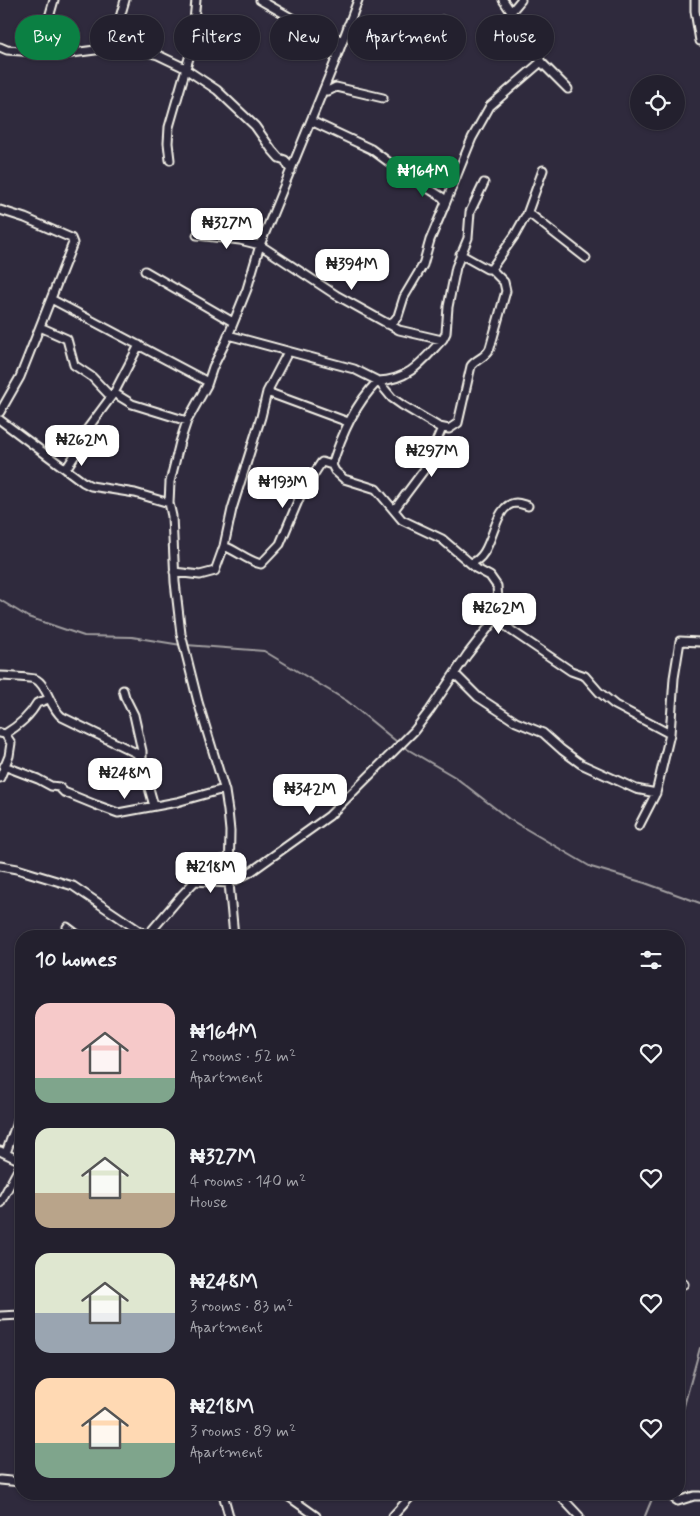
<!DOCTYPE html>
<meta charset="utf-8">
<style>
body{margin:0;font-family:Mynerve,sans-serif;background:#2f2d3a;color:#f1f3f6;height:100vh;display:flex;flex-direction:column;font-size:19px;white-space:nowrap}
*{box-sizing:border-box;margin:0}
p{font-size:16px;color:#a3a3aa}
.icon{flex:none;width:28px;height:28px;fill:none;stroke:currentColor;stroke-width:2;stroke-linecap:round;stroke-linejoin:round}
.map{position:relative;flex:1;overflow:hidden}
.drawer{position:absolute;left:15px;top:930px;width:670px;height:570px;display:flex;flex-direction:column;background:#23202e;border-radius:20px;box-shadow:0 1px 4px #0004,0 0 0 1px #403e4a}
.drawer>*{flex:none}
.guide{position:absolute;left:15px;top:15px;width:670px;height:45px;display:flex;gap:10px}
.tools{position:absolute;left:630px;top:75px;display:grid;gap:10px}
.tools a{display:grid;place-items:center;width:55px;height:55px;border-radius:50%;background:#23202e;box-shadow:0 1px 4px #0004,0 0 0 1px #403e4a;font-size:25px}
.price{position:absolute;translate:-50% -42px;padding:0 11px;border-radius:10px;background:#fff;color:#222;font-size:16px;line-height:32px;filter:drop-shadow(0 1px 2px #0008)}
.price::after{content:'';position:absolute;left:50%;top:30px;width:15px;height:11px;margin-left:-8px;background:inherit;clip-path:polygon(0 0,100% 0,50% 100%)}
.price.selected{background:#0b8043;color:#fff}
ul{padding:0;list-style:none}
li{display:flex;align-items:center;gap:15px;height:125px;padding:0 20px}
li span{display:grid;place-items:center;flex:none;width:140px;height:100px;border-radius:15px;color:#555}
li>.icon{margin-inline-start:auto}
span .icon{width:60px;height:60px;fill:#fffc;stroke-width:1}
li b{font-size:21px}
h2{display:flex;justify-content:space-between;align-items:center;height:60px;padding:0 20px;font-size:21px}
.tag{padding:0 18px;border-radius:22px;background:#23202e;box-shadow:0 1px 4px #0004,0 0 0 1px #403e4a;font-size:18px;line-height:45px}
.tag.selected{background:#0b8043;color:#fff}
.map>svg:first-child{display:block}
</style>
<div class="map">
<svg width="700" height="1516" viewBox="0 0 700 1516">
<rect width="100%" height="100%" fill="#2f2a3d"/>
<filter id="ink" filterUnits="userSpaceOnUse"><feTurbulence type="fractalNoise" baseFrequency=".02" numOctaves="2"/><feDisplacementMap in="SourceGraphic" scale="10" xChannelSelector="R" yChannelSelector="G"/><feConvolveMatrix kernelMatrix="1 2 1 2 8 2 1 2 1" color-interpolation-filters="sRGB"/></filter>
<g filter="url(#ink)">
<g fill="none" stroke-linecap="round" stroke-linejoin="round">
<!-- stream -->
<path stroke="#a19ea0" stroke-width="2" d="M0,600L28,617L84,636L132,637L181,645
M186,645L264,651L347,701L402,746L455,777L509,819L591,867L645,883L700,903
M679,1424L700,1348
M645,1516L654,1494"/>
<!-- street casing -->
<g stroke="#f4f1e8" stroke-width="11">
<path id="street" d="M260,0L295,20L343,41
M503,0L530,40L541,62
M695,0V11L700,41
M511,12L521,0
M348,25C372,23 374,35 393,43C403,39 409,24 421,23C426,23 430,27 434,28L442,20
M0,47L7,50L64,54L119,47L130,48L158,55L181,66L217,90L255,126L272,150L279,158L285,160L291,171
M111,48L125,0
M39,52L54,0
M323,91H328L336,87L383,98
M311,121L371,149L405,174L442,197L446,202L430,240L423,265L404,297L398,316L394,321L387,324
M170,160L168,143L169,127L191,51L196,0
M484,183L470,212L468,238L456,267L448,307L446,333L443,339C423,360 410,380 378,381C355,404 342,434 332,465L335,471L344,479L376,489L402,520L442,539L477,569L490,576L497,586L499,614L505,625L512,631L571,671L585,676L599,692L615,705L670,734L656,793L639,826
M446,202L472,138L490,106L541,62L568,89
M0,210L25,218L71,238L73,243L20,377L0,412
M527,214L543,170
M197,235L240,240L260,245L336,295L399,330L442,340
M460,254L487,269H491L515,235L525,217L530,214L586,258
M145,271L233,322
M51,299L208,382
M40,327L67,339L74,365L92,377L111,397
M228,335L354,369L378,381L392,398L402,405L439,427L449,429L458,423L471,366C477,358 486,358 490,348L506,291L504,282L491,269
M267,392L348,422
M114,393L132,404L187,421
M0,420L83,482L91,486L135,493L169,503
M66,469L77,452L85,432L114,393L139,345
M394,510L424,470L442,428
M224,546C237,551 248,561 261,564L280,544L301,494L321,463L322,462L332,465
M470,563C495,559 491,504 516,503C520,503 524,505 528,506
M174,572L200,575L215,571L224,546L232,509L261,417L267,392L288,352
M455,674L478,697L516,722L543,733L562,750L581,764L636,789L656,793
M0,676C5,676 32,678 35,679C47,684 50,708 62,717L136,753L142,761
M123,690L125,697L134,715L142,751V763L154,806
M0,733L5,734L11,743L9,756L0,778
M5,734C18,726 30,716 37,703L49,699
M670,734L674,678L680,641L700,642
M4,766L38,779L51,786L59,787L64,792L96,805L118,813L177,802L224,789
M0,866L17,869L73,886L147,936
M194,881L229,883L252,871L329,816L414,731L430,710L467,655L499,614
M67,927L79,936
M147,936L181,896L213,862L230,858
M234,936L229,883L230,831L228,811L225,791L198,702L181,634L175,582L172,516L169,503L170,482L180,442L187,421L207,385L213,367L226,341L247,289L260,245L334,64L358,0
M0,1151L21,1161
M6,1153L21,1111
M0,1203L21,1164
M679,1281L684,1284
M0,1316L21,1315
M0,1480L21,1482
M223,1494L229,1516
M285,1494L316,1516
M560,1494L564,1500L579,1516
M667,1494L678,1501L694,1496H700
M393,1516L413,1494"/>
</g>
<!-- street -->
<use href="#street" stroke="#2f2a3d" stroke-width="7"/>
</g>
</g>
</svg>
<div class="tools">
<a><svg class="icon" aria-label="locate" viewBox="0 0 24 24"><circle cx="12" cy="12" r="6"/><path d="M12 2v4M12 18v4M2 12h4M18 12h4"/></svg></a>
</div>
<b class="price selected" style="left:423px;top:198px">₦164M</b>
<b class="price" style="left:227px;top:250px">₦327M</b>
<b class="price" style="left:352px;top:291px">₦394M</b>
<b class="price" style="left:82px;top:467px">₦262M</b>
<b class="price" style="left:432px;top:478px">₦297M</b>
<b class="price" style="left:283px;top:509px">₦193M</b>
<b class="price" style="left:499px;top:635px">₦262M</b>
<b class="price" style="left:125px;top:800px">₦248M</b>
<b class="price" style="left:310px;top:816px">₦342M</b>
<b class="price" style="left:211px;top:894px">₦218M</b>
<div class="guide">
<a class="tag selected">Buy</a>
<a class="tag">Rent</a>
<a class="tag">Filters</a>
<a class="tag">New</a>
<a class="tag">Apartment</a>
<a class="tag">House</a>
</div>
<section class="drawer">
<h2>10 homes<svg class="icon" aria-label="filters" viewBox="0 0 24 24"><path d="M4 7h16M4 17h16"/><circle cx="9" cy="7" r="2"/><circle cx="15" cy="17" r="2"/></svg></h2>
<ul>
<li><span style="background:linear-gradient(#f6c9c9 75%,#7fa58c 0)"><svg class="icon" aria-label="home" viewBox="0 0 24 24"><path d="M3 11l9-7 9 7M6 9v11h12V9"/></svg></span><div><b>₦164M</b><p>2 rooms · 52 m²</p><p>Apartment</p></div><svg class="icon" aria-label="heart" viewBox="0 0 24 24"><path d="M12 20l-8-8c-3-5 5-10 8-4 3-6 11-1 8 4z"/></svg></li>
<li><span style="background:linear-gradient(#dfe7d0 65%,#b9a48a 0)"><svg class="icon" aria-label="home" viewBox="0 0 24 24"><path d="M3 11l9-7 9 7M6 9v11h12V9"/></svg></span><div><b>₦327M</b><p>4 rooms · 140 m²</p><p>House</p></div><svg class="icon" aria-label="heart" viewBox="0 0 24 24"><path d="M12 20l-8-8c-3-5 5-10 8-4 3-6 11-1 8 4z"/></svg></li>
<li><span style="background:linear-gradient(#dfe7d0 60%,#9aa5b1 0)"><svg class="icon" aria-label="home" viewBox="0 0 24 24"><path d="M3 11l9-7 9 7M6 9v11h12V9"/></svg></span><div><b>₦248M</b><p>3 rooms · 83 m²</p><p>Apartment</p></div><svg class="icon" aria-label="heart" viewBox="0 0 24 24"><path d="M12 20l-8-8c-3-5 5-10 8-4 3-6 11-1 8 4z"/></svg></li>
<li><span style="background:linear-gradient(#ffd9b3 65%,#7fa58c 0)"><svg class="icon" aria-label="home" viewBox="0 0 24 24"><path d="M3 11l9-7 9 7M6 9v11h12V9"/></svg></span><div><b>₦218M</b><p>3 rooms · 89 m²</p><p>Apartment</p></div><svg class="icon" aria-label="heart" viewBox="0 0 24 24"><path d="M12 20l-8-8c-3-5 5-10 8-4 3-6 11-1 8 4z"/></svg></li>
</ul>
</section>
</div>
